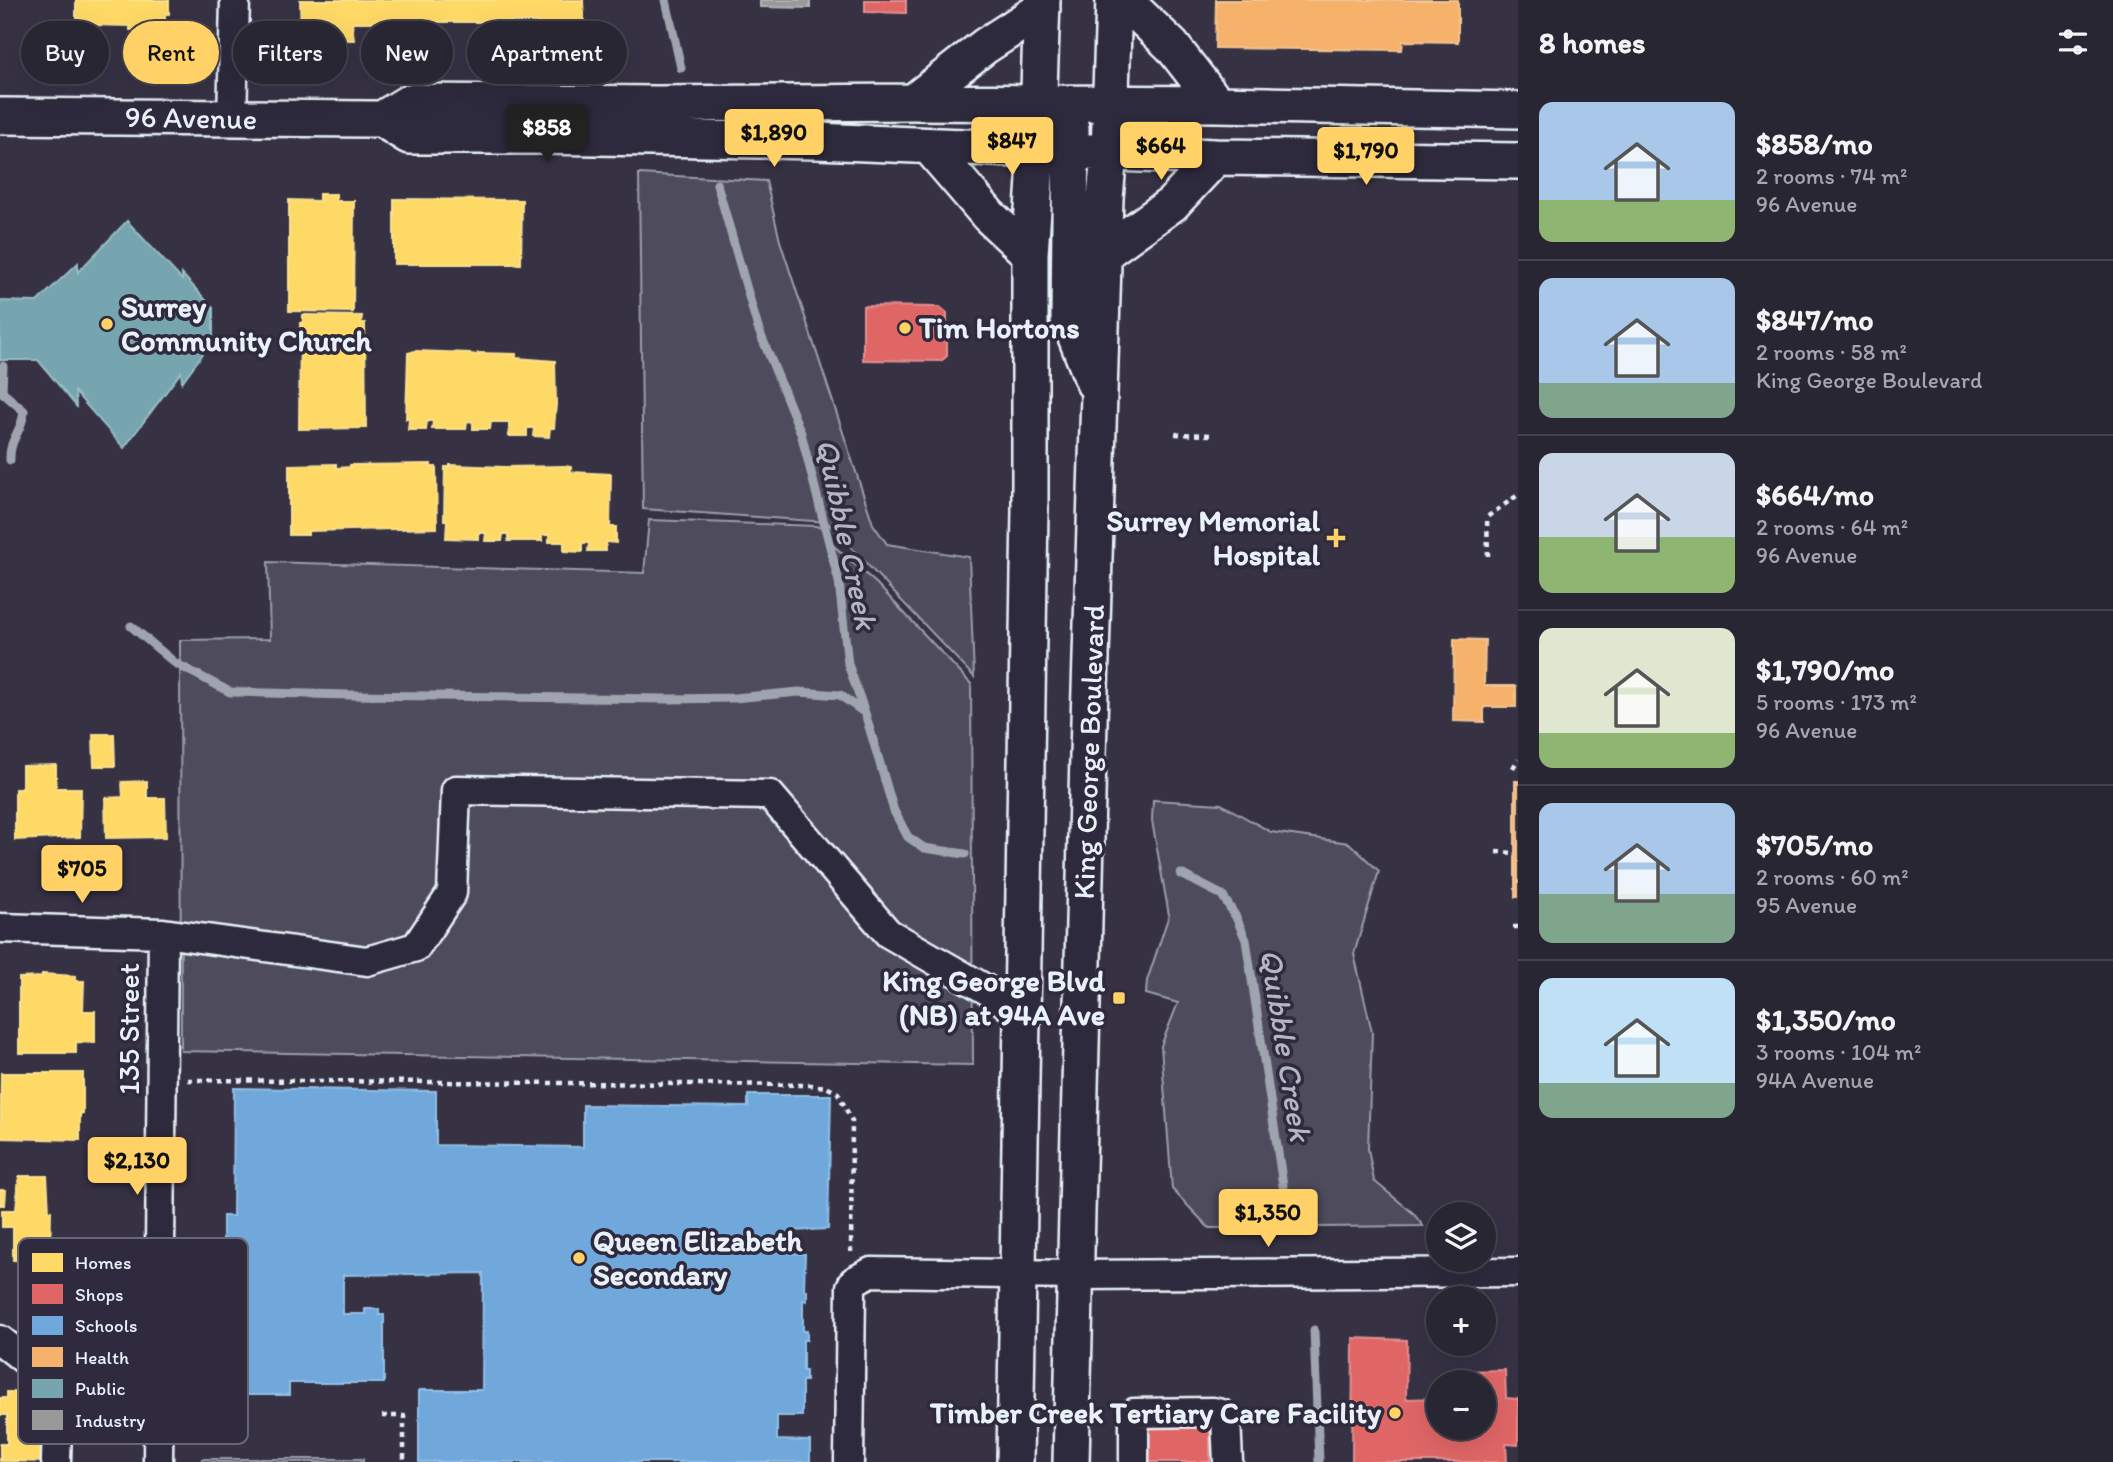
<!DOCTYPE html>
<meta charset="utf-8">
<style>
body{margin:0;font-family:Itim,sans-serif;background:#34323f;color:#f1f3f6;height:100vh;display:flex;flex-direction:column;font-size:26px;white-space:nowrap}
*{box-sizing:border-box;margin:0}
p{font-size:23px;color:#a5a5ac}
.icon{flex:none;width:38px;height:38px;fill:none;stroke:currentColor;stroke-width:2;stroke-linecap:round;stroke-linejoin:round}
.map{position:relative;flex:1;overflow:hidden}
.sheet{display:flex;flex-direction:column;background:#282633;width:595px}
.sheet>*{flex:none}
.hud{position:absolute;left:21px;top:21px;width:665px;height:63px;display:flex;gap:14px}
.buttons{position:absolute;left:1426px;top:1202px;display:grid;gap:14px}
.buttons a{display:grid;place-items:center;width:70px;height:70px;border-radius:50%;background:#282633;box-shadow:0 7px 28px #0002,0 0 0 2px #44434e;font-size:35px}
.price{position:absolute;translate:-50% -60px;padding:0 16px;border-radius:7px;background:#ffd166;color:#111;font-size:23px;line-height:46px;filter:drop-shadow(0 2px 4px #0008)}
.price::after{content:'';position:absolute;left:50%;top:42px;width:21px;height:16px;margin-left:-10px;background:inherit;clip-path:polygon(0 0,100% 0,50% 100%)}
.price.active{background:#222;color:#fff}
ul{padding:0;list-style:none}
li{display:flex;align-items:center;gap:21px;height:175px;padding:0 21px}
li+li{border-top:2px solid #44434e}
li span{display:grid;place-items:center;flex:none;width:196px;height:140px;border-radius:14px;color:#555}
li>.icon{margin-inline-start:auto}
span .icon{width:84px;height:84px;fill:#fffc;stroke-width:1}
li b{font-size:30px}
h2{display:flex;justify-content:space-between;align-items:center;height:84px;padding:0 21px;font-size:30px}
.tag{padding:0 24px;border-radius:32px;background:#282633;box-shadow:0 7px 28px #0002,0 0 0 2px #44434e;font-size:24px;line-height:63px}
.tag.active{background:#ffd166;color:#111}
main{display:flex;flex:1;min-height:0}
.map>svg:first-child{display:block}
</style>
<main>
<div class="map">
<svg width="1518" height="1462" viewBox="0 0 1518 1462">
<rect width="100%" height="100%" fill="#363244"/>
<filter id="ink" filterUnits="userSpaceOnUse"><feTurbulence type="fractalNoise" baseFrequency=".0143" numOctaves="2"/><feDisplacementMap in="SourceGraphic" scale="14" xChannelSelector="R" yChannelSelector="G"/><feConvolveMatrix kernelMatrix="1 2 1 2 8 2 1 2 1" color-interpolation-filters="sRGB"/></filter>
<g filter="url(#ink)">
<!-- green -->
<path fill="#4d4b5c" stroke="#9a9eaa" stroke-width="2" d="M639,174L766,181L780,241L873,524L887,544L969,557L974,677L827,522L643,509Z
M649,520L816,526L824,529L834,546L876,583L971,684L973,1065L181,1051L180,640L270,639L268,562L644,573Z
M1153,800L1221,804L1271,832L1349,843L1379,871L1354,954L1372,1032L1368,1149L1374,1181L1413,1213L1423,1226L1209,1228L1172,1189L1161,1046L1178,1003L1146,994L1147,981L1169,915L1152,821Z
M202,1459H363V1462H202Z"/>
<!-- homes -->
<path fill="#ffd966" stroke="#f8e092" stroke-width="2" d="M76,0H169V14H165V27H137V30H130V26L92,25V22H76Z
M300,0H583L585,42L536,43L537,22H352L354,40H301Z
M319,194H336V201H354L353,312L289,311V200L319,201Z
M394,199L522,200L521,264H394Z
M303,315L362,316L361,323H365L366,428L299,429L300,323H303Z
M415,351L470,353V354L478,355V353L516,354V358L555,361L556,404L554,428H550L549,437L533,436L534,428H527V436H509V422H491L490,429H473V422L467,421L466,429H432L433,421H427L426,430H408L409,419H406L408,353Z
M336,464V468L350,467V465L431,464V467H436L437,528L308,531V535H289V465Z
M450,465L505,467L565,466L571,467V472L611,474L610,527H616V543L606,542V551H588L589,543H582V552L564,551V542H549V535H542V541H508V534H503L502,541H485L486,533H478V539L446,538L447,520H444L445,467H450Z
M93,734H114L115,766H94Z
M56,765V788H81L80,837L15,840V789H22V766Z
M147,781V798H165L166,837L106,838L105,798L123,797L122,782Z
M42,974L76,976V981H84L83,1011H95V1043L76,1042V1053H19V978L42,977Z
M1,1073H83V1114H80V1140L0,1138Z
M19,1176H47L49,1211H51L50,1261L13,1260V1227H2V1210H16Z
M0,1190H6L5,1205H0Z
M7,1392H51V1462L0,1461V1444H7V1415H0V1398H7Z"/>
<!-- shops -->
<path fill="#e06666" stroke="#e29092" stroke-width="2" d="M865,0H906V13L865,12Z
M863,306L940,307L947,313V356L941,361L863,360Z
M1353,1338L1407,1340L1406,1399L1438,1398V1428H1484V1382H1462L1463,1371L1505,1370L1506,1398L1518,1399V1445L1506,1444L1507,1462H1352Z
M1143,1421H1210V1462H1143Z"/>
<!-- schools -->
<path fill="#6fa8dc" stroke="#93bee4" stroke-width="2" d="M234,1088L436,1091V1145L583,1147V1105L748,1107V1095H831L828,1229L791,1231V1253L805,1254L804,1290H807V1301L803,1300V1331H807V1340H803V1371H806V1381H802V1416H777V1440L810,1441V1462H419V1390H482L483,1273L343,1275V1314H365V1309H379V1315H384V1383H289V1395H230L231,1303H223V1283H236V1273H232V1243H223V1216H233Z"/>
<!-- health -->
<path fill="#f6b26b" stroke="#f2c595" stroke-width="2" d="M1216,0H1458V42L1403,41L1402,50L1215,48Z
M1454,639L1485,640L1484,686H1516V707H1484V722L1453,721Z
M1515,781H1518V897H1515Z"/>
<!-- public -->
<path fill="#76a5af" stroke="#98bcc5" stroke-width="2" d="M127,221L182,280V274L213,308V340L182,382L181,372L124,448L75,392L76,406L38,360H0V301L37,302L78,263V272Z"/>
<!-- industry -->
<path fill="#999" stroke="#b1b3b6" stroke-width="2" d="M760,0H810V8L760,7Z"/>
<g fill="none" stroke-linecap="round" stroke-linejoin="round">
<!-- stream -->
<path stroke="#a0a4af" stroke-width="9" d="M666,0L681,68
M717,184L758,328L801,433L839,582L848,664L865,713L894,811L908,837L924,848L965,854
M3,366L2,392L24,411C22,433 9,438 10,460
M131,626L175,663L230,692L350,695L669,699L734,698L799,692L840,695L865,713
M1181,874L1222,895L1236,917L1246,940L1287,1212
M1314,1330L1319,1462"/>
<!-- minor casing -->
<g stroke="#e8f1f8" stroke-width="33">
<path id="minor" d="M232,120L235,0
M0,928L163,933L367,961L416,947L452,893L456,790L770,795L888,933L994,994L1020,1015
M0,1340L58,1386L56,1462
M58,1386L159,1388
M158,1462L163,933
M849,1462L851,1287L854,1281L871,1272L1076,1275L1518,1272
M1134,1462V1413L1213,1412L1222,1414L1226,1418L1228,1462"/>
</g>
<!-- major casing -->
<g stroke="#e8f1f8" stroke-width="40">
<path id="major" d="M1124,0L1172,46L1217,104
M913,102L985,46L1042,9
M0,116L370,119H382L410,102L658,104L913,102L1217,104L1518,110
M382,119L409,136H542L816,141L1216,157L1518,161
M1071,128L1069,319L1094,383
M929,146L989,216L1030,254
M1104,253L1172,204L1216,157
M1015,1462L1030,508V254L1037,150L1042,0
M1071,1462L1088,755L1105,198L1109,153L1114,0"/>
</g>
<!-- path -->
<path stroke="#e8f1f8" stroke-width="4.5" stroke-dasharray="5 5" stroke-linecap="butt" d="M1175,434L1213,435
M1488,556L1487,517L1518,495
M1513,768L1518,759
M1496,852L1515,853
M1513,927H1518
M188,1080L811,1085L826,1087L838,1093L852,1121L851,1252
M382,1416H404V1462"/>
<!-- minor -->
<use href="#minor" stroke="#2f2a3d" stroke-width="28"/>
<!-- major -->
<use href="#major" stroke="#2f2a3d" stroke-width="35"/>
</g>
</g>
<!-- markers -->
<g fill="#ffd166" stroke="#2f2a3d" stroke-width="2.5">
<circle cx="107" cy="324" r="7"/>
<circle cx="905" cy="328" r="7"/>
<path d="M1332.5 527.5h7v7h7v7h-7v7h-7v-7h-7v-7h7z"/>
<rect x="1112" y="991" width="14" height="14" rx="3.5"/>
<circle cx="579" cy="1258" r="7"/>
<circle cx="1395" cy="1413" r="7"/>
</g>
<g text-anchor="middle" stroke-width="7" stroke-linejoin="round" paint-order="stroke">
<!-- street labels -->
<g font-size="30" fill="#e8f1f8" stroke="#2f2a3d">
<text transform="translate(191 118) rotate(1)" y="10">96 Avenue</text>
<text transform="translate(1089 752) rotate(-88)" y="10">King George Boulevard</text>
<text transform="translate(129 1029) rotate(-90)" y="10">135 Street</text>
</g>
<!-- poi labels -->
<g font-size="30" font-weight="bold" fill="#e8f1f8" stroke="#2f2a3d" text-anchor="start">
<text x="121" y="317">Surrey<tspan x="121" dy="34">Community Church</tspan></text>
<text x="919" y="338">Tim Hortons</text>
<text x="1320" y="531" text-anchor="end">Surrey Memorial<tspan x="1320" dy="34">Hospital</tspan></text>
<text x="1105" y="991" text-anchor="end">King George Blvd<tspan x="1105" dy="34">(NB) at 94A Ave</tspan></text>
<text x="593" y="1251">Queen Elizabeth<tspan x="593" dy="34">Secondary</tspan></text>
<text x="1381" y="1423" text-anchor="end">Timber Creek Tertiary Care Facility</text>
</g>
<!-- water labels -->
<g font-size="32" font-style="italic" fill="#b2b7c2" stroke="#2f2a3d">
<text transform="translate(847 534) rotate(78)" y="11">Quibble Creek</text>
<text transform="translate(1286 1045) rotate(81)" y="11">Quibble Creek</text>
</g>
</g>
<!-- legend -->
<rect x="18" y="1238" width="230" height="206" rx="10" fill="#2f2a3d" stroke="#666675" stroke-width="2"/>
<rect x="32" y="1253" width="31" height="19" fill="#ffd966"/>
<rect x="32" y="1284" width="31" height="20" fill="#e06666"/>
<rect x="32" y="1316" width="31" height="19" fill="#6fa8dc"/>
<rect x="32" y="1347" width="31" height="20" fill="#f6b26b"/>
<rect x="32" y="1379" width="31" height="19" fill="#76a5af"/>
<rect x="32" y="1410" width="31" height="20" fill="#999"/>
<g font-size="19" fill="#e8f1f8">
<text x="75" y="1269">Homes</text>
<text x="75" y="1301">Shops</text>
<text x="75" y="1332">Schools</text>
<text x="75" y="1364">Health</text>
<text x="75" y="1395">Public</text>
<text x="75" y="1427">Industry</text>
</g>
</svg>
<div class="buttons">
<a><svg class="icon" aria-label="layers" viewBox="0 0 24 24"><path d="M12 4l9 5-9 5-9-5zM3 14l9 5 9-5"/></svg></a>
<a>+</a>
<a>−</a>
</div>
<b class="price active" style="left:547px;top:164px">$858</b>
<b class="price" style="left:774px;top:169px">$1,890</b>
<b class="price" style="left:1012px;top:177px">$847</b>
<b class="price" style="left:1161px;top:182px">$664</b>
<b class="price" style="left:1366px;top:187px">$1,790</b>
<b class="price" style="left:82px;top:905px">$705</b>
<b class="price" style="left:137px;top:1197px">$2,130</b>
<b class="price" style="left:1268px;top:1249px">$1,350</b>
<div class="hud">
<a class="tag">Buy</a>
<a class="tag active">Rent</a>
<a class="tag">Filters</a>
<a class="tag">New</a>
<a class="tag">Apartment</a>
</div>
</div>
<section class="sheet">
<h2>8 homes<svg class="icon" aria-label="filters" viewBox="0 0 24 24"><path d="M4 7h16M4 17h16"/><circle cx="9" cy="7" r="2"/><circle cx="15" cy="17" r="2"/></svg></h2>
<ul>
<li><span style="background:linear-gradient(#a9c7e8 70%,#8fb573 0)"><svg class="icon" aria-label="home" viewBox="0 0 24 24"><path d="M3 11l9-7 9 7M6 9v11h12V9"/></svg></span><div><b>$858/mo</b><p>2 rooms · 74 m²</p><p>96 Avenue</p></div></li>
<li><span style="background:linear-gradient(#a9c7e8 75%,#7fa58c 0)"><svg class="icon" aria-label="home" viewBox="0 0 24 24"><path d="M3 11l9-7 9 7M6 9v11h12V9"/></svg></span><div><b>$847/mo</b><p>2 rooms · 58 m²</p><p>King George Boulevard</p></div></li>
<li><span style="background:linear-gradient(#c9d6e8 60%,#8fb573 0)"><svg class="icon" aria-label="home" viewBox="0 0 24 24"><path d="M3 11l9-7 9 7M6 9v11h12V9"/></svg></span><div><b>$664/mo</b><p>2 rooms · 64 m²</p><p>96 Avenue</p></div></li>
<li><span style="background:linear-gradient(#dfe7d0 75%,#8fb573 0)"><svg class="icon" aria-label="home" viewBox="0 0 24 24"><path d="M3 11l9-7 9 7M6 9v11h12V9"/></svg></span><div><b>$1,790/mo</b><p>5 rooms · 173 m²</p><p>96 Avenue</p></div></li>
<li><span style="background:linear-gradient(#a9c7e8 65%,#7fa58c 0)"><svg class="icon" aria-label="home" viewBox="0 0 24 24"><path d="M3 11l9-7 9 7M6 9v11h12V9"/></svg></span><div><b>$705/mo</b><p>2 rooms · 60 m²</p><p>95 Avenue</p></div></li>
<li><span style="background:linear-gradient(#bfe0f5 75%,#7fa58c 0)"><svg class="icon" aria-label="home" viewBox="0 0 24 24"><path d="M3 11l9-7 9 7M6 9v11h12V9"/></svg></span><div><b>$1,350/mo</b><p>3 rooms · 104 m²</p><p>94A Avenue</p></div></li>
</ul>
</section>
</main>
